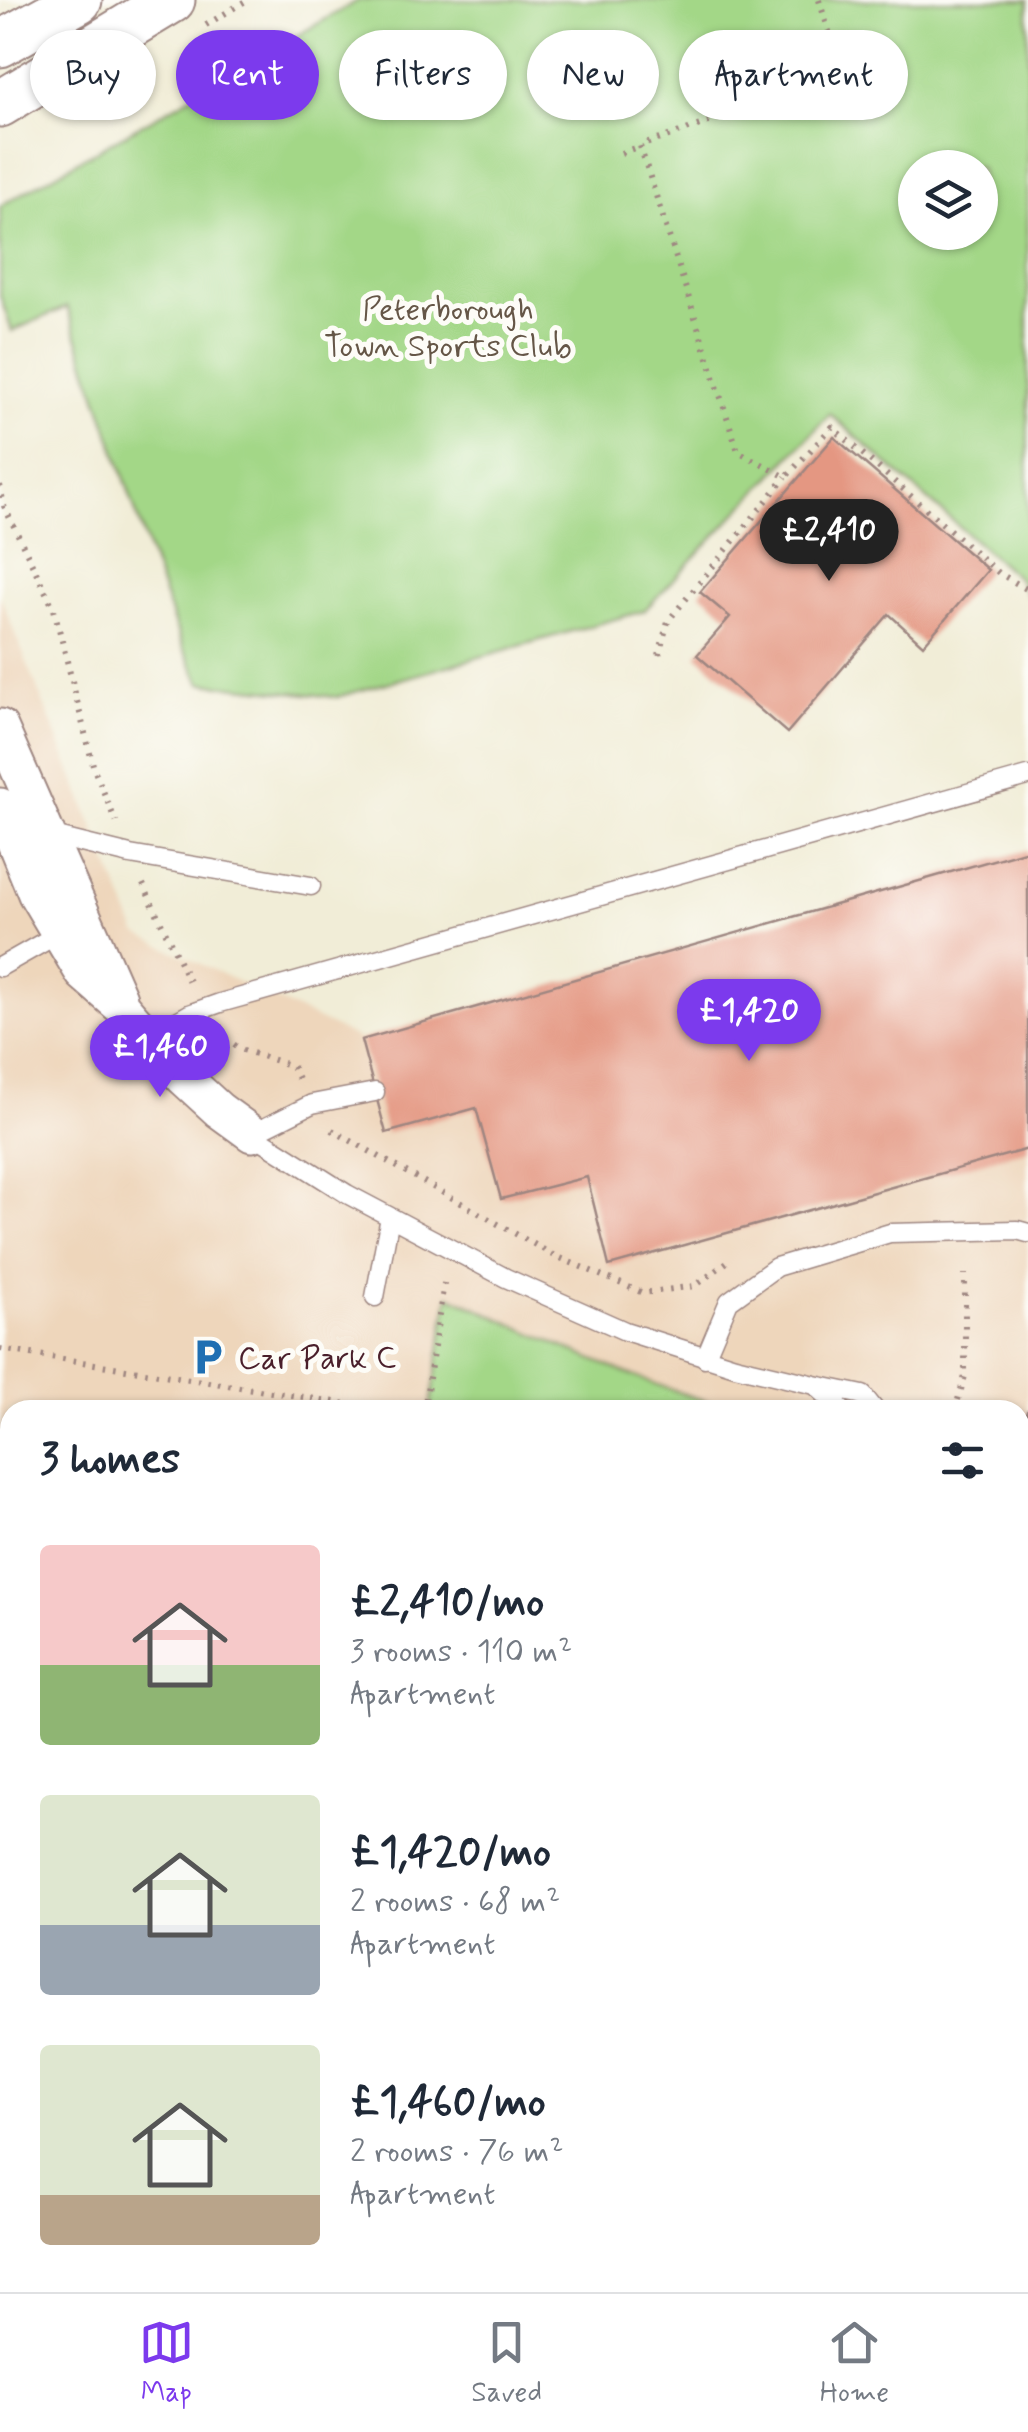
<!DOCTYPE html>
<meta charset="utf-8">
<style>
body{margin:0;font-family:Mynerve,sans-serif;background:#f6f6f7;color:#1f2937;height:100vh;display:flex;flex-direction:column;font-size:38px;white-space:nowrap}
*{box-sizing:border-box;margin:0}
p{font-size:32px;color:#747a83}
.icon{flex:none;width:55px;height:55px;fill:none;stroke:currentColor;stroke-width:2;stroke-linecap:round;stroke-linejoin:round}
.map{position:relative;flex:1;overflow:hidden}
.panel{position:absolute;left:0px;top:1400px;width:1030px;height:892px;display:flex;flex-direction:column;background:#fff;border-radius:30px 30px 0 0;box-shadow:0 2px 8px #0004}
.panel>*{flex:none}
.guide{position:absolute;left:30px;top:30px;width:970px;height:90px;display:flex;gap:20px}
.buttons{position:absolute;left:898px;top:150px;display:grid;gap:20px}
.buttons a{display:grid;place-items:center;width:100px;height:100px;border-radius:50%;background:#fff;box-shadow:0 2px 8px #0004;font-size:50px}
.price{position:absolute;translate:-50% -85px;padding:0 22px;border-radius:35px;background:#7c3aed;color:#fff;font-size:32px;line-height:65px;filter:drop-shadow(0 2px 5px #0008)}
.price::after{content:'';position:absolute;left:50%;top:60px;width:30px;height:22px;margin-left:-15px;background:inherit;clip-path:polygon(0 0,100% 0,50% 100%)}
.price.current{background:#222;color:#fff}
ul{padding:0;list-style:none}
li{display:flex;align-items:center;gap:30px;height:250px;padding:0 40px}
li span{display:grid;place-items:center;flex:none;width:280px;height:200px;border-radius:10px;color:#555}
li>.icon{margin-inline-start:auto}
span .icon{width:120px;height:120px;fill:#fffc;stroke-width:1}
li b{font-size:42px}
h2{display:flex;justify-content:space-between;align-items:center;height:120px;padding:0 40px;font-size:42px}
.pill{padding:0 35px;border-radius:45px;background:#fff;box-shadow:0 2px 8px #0004;font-size:35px;line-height:90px}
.pill.current{background:#7c3aed;color:#fff}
.dock{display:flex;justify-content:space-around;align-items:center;height:140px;border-top:2px solid #e0e1e3;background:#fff;font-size:28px;color:#747a83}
.dock a{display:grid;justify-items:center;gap:5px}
.dock .current{color:#7c3aed}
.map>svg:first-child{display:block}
</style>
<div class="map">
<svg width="1028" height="2292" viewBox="0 0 1028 2292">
<rect width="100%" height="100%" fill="#fdfcf7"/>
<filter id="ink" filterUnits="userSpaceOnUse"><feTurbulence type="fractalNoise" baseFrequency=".01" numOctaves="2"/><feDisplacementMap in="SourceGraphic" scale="20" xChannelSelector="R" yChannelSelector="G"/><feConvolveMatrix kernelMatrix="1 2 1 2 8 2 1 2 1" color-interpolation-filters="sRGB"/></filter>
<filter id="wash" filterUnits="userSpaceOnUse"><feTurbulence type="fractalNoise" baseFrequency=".0048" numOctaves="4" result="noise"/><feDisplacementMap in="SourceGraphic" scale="40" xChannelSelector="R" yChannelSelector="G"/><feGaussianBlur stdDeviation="2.25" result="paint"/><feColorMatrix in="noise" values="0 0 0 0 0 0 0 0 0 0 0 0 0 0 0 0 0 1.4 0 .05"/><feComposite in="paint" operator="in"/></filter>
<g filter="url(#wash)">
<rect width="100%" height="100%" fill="#f1edd7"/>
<!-- built -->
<path fill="#eed6bb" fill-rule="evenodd" d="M0,596L137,934L361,1040L1028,850V2292H0ZM10,1410H1020V2282H10Z"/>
<!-- green -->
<path fill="#a3d787" stroke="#767b59" stroke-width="2.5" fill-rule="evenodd" d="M359,0H1028V595L1019,579L830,414L644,611L337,697L201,683L183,648L155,569L67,307L12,331L0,296V206ZM915,168H980V232H915Z
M449,1295C543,1339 637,1383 737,1410H430Z"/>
<g id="blocks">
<!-- building -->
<path fill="#e49782" d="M834,437L988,570L923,645L889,614L787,733L697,655L730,617L700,592Z
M1028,850V1149L609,1266L587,1177L501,1199L476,1108L386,1133L361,1040Z
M1027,1410H1028V1834L1020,1831V1432Z
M1020,1914L1028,1916V2005L1020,2003Z
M1020,2049L1028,2051V2281L1020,2280Z
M9,2185L10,2282H515L548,2292H0L6,2241L0,2240V2214Z
M599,2282H700L699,2292H598Z
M829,2282H1014L1012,2292H827Z"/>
</g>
</g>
<g filter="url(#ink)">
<use href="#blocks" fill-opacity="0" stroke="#9e8681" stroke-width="2.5"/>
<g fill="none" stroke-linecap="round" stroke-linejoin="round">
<!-- service casing -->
<g stroke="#9e8681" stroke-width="21">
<path id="service" d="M49,835L130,855L311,886
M0,967L65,930
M147,1038L189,1014L220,1003L1028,776
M252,1134L347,1194L506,1278L625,1331L735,1366L815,1385L842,1410
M252,1134L312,1104L375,1092
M375,1297L390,1217
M705,1358L729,1301L776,1267L890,1233L1017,1230L1028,1233
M815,1385L863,1395L875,1410
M0,2028L10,2022
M0,2077L10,2078"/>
</g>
<!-- minor casing -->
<g stroke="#9e8681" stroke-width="39">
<path id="minor" d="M0,727L119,998
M0,806L36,894L83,973L123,1008L183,1077L219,1110L252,1134"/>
</g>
<!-- tertiary casing -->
<g stroke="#9e8681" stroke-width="49">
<path id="tertiary" d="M0,44L79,0
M0,104L172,0"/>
</g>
<!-- path -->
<path stroke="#9e8681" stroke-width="6" stroke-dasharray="2.5 8" stroke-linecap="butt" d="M819,0L843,75L640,146L738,451L786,477L832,427L999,573L1028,590
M206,25L247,0
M621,153L640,146
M0,485L4,506L54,609L94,769L116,822
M659,655L668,621L786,477
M143,884L191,986
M217,1032L240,1049L292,1066L300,1083
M332,1130L553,1255L643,1293L695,1286L731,1259
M0,1349L385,1410
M424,1410L445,1277
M955,1410L965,1376V1274
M0,1575L10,1576"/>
<!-- service -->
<use href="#service" stroke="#fff" stroke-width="18"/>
<!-- minor -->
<use href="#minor" stroke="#fff" stroke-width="35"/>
<!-- tertiary -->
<use href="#tertiary" stroke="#fff" stroke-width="45"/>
</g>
</g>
<!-- icons -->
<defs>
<g id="parking-bare" transform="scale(3)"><path d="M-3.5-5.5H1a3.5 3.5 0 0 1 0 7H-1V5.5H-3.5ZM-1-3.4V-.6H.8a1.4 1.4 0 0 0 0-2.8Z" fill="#1f6fb2" stroke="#fdfcf7" stroke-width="2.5" paint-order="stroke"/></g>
</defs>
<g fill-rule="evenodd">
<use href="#parking-bare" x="208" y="1357"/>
</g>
<g text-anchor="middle" stroke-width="10" stroke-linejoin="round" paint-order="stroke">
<!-- park labels -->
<g font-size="32" fill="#655647" stroke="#fdfcf7">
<text x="448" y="319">Peterborough<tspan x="448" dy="37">Town Sports Club</tspan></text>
</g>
<!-- poi labels -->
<g font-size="32" fill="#4a1f2b" stroke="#fdfcf7" text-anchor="start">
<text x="238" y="1368">Car Park C</text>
</g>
</g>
</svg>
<div class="buttons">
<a><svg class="icon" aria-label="layers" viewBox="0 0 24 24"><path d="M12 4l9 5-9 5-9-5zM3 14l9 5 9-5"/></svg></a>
</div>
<b class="price current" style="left:829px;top:584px">£2,410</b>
<b class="price" style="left:749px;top:1064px">£1,420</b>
<b class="price" style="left:160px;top:1100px">£1,460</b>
<div class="guide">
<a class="pill">Buy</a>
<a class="pill current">Rent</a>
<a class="pill">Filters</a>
<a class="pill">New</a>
<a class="pill">Apartment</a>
</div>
<section class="panel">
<h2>3 homes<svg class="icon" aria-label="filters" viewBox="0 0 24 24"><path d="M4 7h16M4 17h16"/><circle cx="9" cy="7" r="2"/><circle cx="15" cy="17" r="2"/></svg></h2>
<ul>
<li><span style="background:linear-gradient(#f6c9c9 60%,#8fb573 0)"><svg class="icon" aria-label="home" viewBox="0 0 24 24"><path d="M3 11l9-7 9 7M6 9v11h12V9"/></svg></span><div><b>£2,410/mo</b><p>3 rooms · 110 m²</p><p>Apartment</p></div></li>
<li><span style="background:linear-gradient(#dfe7d0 65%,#9aa5b1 0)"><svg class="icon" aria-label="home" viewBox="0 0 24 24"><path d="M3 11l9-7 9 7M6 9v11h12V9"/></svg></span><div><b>£1,420/mo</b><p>2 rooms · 68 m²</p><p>Apartment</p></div></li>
<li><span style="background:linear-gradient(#dfe7d0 75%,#b9a48a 0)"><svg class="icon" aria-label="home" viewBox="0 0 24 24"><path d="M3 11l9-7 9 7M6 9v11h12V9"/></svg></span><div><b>£1,460/mo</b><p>2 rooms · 76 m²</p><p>Apartment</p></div></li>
</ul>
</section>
</div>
<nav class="dock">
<a class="current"><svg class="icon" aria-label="map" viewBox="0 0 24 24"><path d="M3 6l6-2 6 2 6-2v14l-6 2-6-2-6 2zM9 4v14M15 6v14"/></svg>Map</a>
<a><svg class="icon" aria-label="saved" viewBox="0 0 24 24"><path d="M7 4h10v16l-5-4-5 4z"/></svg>Saved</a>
<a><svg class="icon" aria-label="home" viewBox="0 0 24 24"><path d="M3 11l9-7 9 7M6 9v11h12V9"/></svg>Home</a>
</nav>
